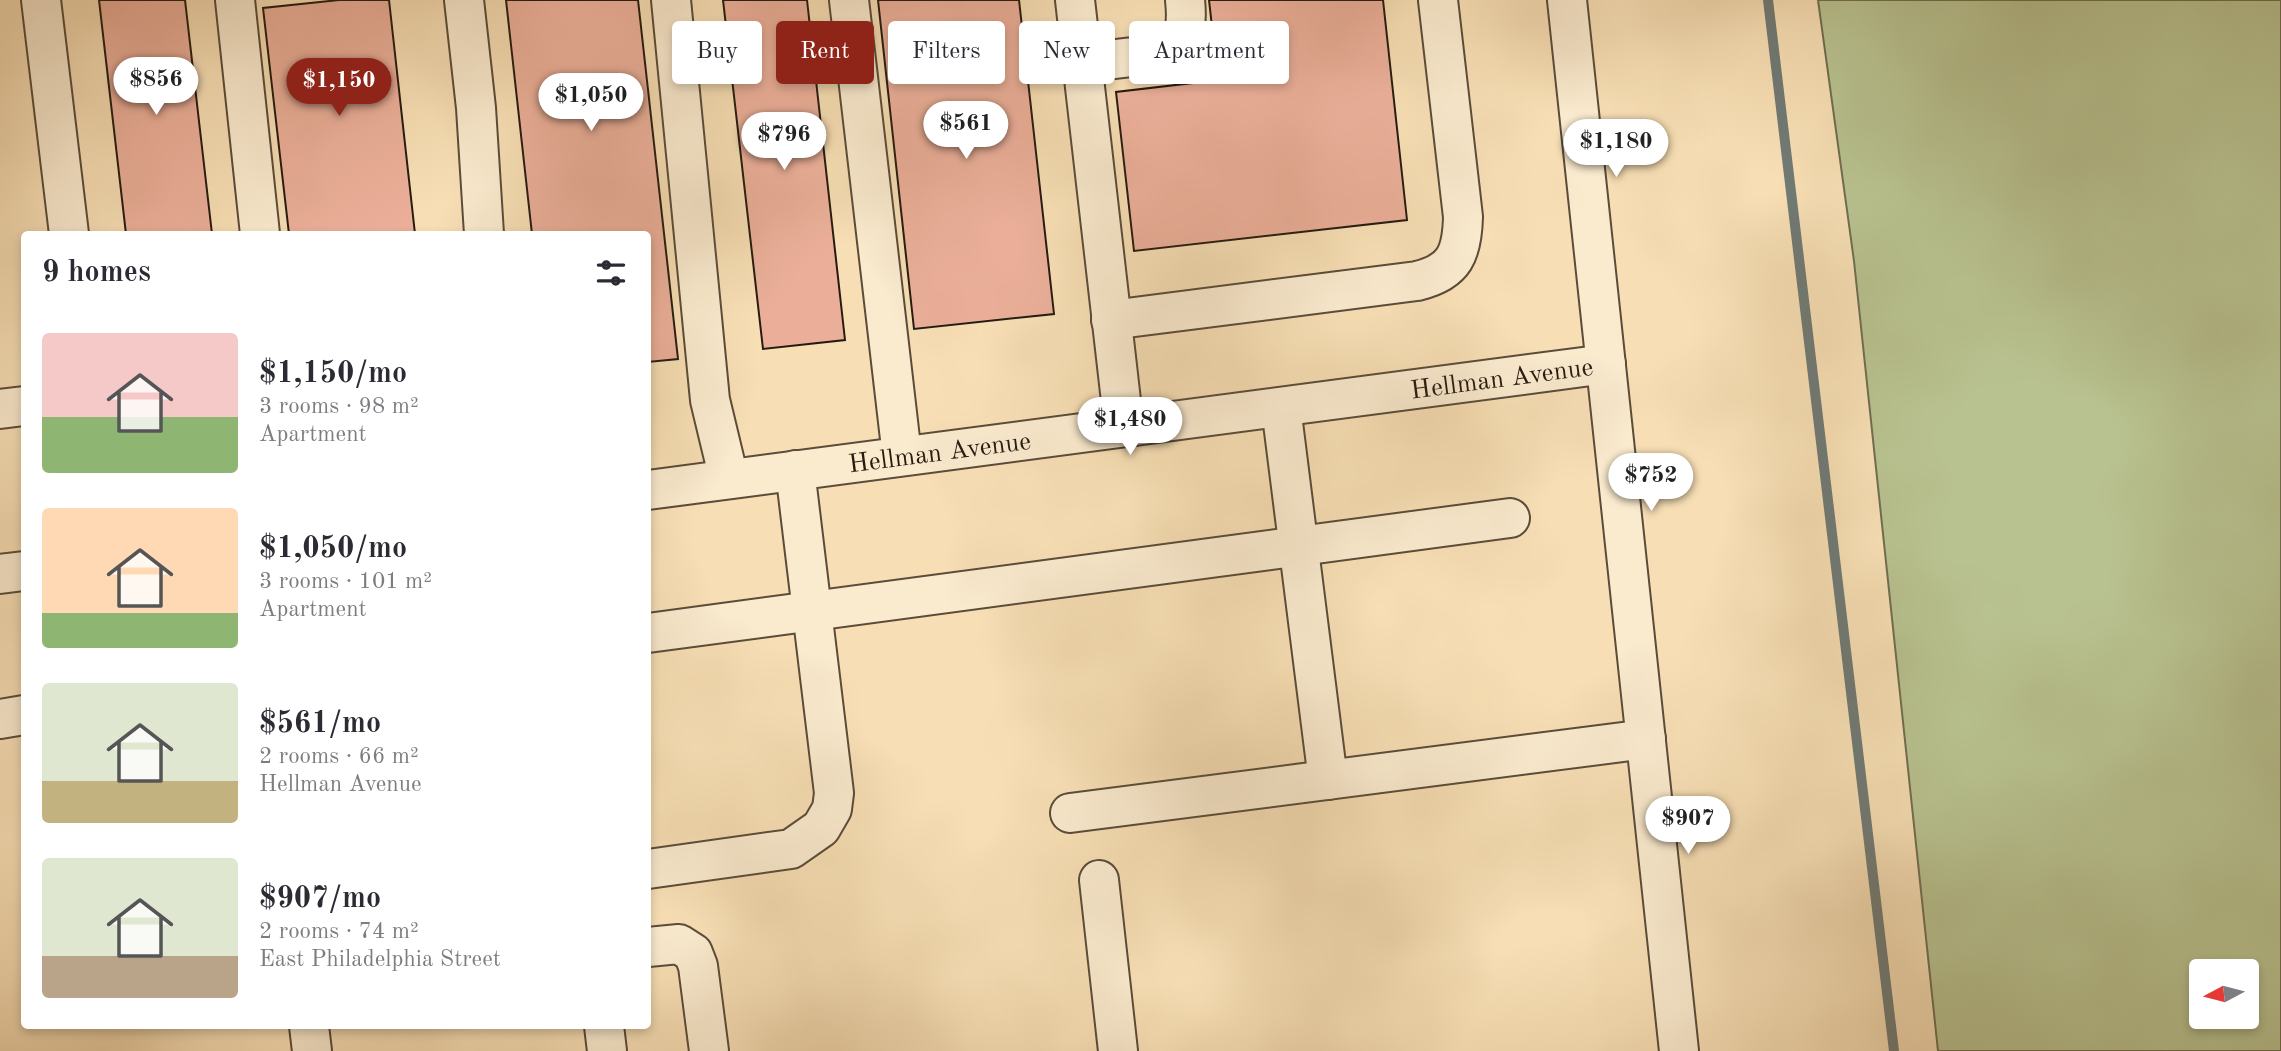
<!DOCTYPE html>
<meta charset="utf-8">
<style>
body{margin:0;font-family:"Old Standard TT",serif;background:#f2f2f3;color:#2b2b33;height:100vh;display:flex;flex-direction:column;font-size:26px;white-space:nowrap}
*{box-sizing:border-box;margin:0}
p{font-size:23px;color:#7c7c81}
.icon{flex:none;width:38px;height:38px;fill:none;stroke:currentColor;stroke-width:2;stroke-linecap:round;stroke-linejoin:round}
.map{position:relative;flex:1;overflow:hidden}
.panel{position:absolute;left:21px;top:231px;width:630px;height:798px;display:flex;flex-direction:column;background:#fff;border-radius:7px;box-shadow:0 4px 10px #0003}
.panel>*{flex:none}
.banner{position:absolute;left:672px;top:21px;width:665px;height:63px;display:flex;gap:14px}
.needle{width:46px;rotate:263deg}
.controls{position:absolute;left:2189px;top:959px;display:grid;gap:14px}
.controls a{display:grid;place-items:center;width:70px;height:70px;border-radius:7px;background:#fff;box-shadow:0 4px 10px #0003;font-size:35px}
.price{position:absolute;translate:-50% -60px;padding:0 16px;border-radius:24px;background:#fff;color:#222;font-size:23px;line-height:46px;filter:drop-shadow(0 2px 4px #0008)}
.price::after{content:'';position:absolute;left:50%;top:42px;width:21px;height:16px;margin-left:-10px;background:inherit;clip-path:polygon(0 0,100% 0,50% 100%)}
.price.on{background:#8f2418;color:#fff}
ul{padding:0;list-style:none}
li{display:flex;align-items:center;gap:21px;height:175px;padding:0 21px}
li span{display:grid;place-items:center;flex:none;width:196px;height:140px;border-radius:7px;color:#555}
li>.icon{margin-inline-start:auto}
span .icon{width:84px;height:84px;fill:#fffc;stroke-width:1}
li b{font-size:30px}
h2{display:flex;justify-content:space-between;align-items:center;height:84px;padding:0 21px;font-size:30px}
.tag{padding:0 24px;border-radius:7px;background:#fff;box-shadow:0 4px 10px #0003;font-size:24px;line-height:63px}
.tag.on{background:#8f2418;color:#fff}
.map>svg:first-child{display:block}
</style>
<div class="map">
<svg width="2281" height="1051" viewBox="0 0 2281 1051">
<rect width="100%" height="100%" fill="#f7deb4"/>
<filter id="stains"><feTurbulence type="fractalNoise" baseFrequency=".00286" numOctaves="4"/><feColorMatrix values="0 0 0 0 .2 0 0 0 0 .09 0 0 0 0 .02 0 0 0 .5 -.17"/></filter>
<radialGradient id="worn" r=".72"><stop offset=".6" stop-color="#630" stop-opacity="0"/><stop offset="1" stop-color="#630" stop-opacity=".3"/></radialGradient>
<!-- green -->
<path fill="#b8c290" stroke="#6f6e50" stroke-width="2" fill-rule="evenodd" d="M1818,0H2281V1051H1938L1854,261ZM2202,971H2247V1017H2202Z"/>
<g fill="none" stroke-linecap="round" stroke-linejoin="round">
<!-- stream -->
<path stroke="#707a75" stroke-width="10" d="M1768,0L1894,1051"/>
</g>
<!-- building -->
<path fill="#ebaf99" stroke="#261b11" stroke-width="2" d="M99,0H185L212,234H126Z
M339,0H389L415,234H289L263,8Z
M506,0H638L678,359L648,362V234H532Z
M723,0H807L845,340L763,349Z
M878,0H1019L1054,314L914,329Z
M1209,0H1383L1407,220L1134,251L1116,92L1218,80Z"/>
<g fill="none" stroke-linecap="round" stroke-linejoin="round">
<!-- minor casing -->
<g stroke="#5a4c3a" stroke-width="42">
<g id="minor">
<path d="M41,0L69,234"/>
<path d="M235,0L260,234"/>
<path d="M464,0L476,108L484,234"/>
<path d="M671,0L710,400L729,479"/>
<path d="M849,0L902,456"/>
<path d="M1075,0L1124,427"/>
<path d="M1567,0L1679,1051"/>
<path d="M1082,63C1099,61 1115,59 1132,57C1173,51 1190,47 1185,0"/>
<path d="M1111,320L1417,281C1455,272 1462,253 1463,217L1438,0"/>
<path d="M1281,407L1328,780"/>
<path d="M0,409L24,406"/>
<path id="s1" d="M648,490L1606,364"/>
<path d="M0,574L24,571"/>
<path d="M648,633L1510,518"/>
<path d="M0,719L24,715"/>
<path d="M1070,813L1646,739"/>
<path d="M648,869L791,849L821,828L832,809L834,793L795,470"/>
<path d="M1099,880L1118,1051"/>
<path d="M648,947L679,944L693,953L698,966L709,1051"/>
<path d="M309,1026L312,1051"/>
<path d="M604,1026L607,1051"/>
</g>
</g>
<!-- minor -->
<use href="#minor" stroke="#faeace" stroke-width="38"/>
</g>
<g text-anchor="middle" stroke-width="5" stroke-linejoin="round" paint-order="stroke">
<!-- street labels -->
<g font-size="26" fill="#261b11" stroke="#faeace">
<text dy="9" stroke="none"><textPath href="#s1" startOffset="861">Hellman Avenue</textPath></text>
<text dy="9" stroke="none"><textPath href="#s1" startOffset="294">Hellman Avenue</textPath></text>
</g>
</g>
<rect width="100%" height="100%" filter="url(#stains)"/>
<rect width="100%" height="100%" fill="url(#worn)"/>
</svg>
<div class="controls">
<a><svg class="needle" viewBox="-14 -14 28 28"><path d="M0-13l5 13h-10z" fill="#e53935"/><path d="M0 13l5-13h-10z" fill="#7c7c81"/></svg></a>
</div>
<b class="price" style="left:156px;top:117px">$856</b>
<b class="price on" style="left:339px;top:118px">$1,150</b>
<b class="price" style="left:591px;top:133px">$1,050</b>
<b class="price" style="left:966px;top:161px">$561</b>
<b class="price" style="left:784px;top:172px">$796</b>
<b class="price" style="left:1616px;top:179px">$1,180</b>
<b class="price" style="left:1130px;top:457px">$1,480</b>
<b class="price" style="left:1651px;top:513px">$752</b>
<b class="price" style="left:1688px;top:856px">$907</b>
<div class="banner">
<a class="tag">Buy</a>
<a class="tag on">Rent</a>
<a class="tag">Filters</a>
<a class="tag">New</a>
<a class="tag">Apartment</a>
</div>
<section class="panel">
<h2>9 homes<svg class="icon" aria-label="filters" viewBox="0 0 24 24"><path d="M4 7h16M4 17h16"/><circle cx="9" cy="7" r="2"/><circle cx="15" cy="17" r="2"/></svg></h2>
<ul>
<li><span style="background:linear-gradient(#f6c9c9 60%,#8fb573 0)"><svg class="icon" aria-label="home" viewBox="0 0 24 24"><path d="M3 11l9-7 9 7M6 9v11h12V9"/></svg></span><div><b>$1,150/mo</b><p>3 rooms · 98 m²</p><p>Apartment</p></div></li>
<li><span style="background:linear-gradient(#ffd9b3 75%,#8fb573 0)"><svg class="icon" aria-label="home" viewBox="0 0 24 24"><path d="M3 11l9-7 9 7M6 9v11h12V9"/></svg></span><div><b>$1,050/mo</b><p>3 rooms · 101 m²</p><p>Apartment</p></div></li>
<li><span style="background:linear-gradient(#dfe7d0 70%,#c2b280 0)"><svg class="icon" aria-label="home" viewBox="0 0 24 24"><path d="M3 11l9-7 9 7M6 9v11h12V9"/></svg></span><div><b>$561/mo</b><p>2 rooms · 66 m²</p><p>Hellman Avenue</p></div></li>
<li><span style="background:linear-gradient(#dfe7d0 70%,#b9a48a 0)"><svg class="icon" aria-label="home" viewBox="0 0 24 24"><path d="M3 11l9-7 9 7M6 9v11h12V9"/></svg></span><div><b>$907/mo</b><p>2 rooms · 74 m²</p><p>East Philadelphia Street</p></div></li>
</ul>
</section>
</div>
